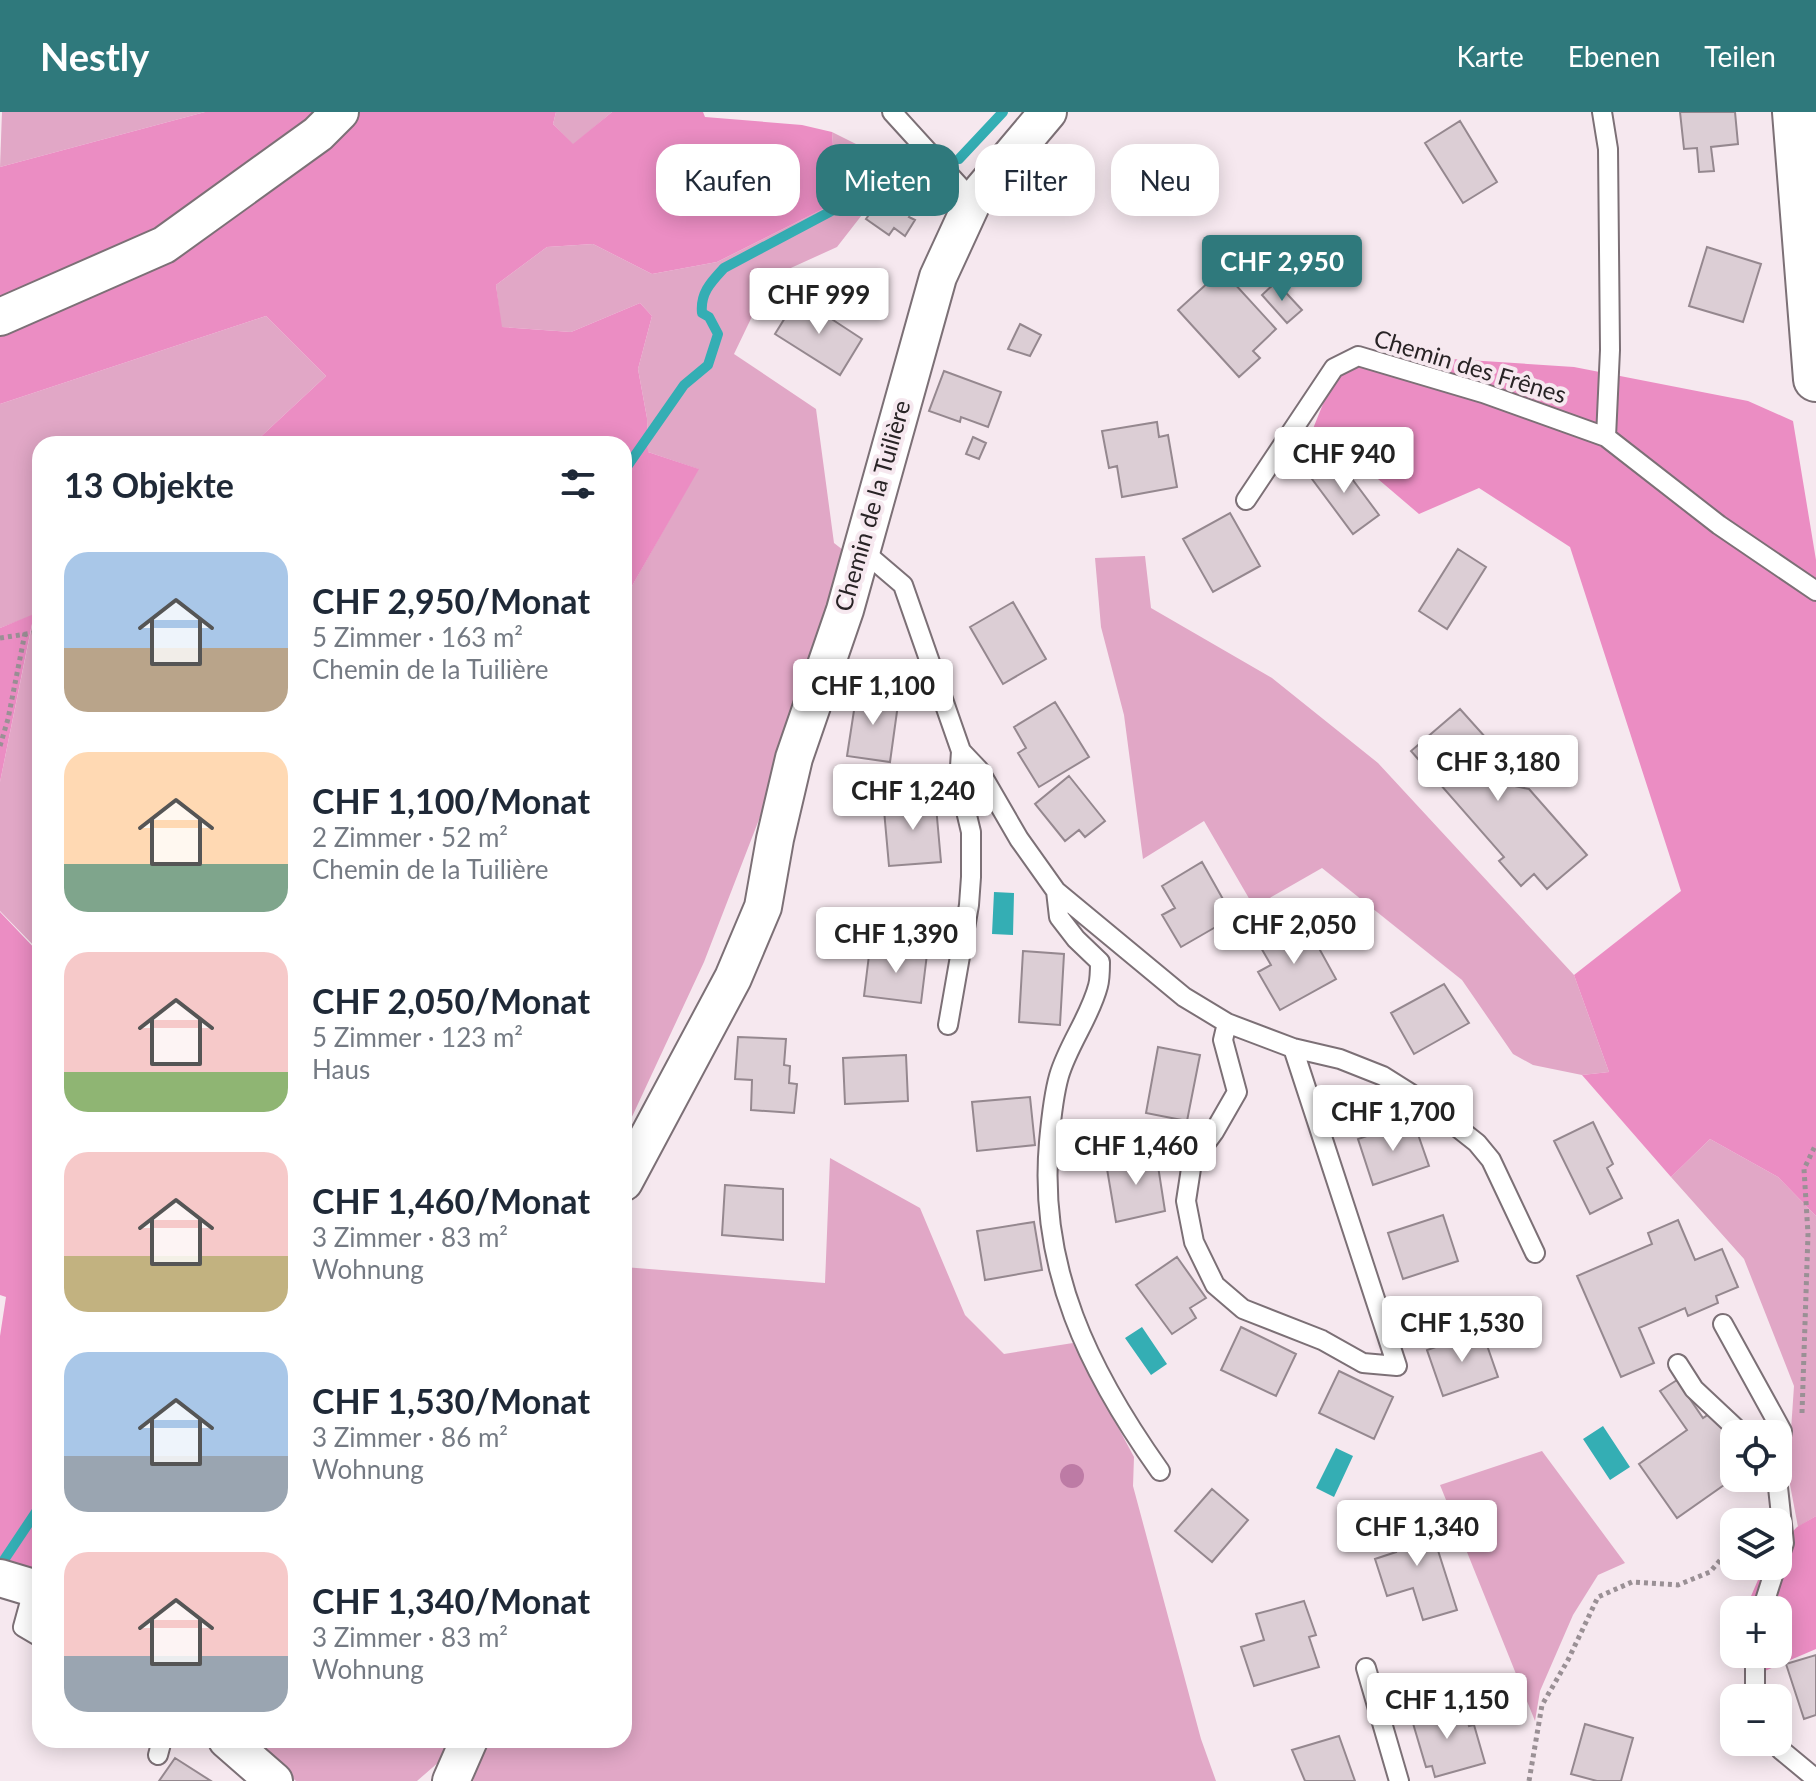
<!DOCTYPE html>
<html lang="de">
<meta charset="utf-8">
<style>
body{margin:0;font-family:Lato,sans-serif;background:#f6f6f7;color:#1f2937;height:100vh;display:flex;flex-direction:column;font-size:30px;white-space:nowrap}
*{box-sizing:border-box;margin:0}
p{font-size:26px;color:#747a83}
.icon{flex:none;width:44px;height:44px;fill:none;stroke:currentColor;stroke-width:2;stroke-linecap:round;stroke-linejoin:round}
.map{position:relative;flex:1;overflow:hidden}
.side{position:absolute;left:32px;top:324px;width:600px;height:1312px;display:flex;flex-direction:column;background:#fff;border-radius:24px;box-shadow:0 4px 20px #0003}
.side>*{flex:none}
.banner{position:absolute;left:656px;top:32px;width:760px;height:72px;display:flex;gap:16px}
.controls{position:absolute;left:1720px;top:1308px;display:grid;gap:16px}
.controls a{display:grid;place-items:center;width:72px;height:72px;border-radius:16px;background:#fff;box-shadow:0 4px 20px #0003;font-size:40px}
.price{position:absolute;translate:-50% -68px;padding:0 18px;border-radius:8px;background:#fff;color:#222;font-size:26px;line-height:52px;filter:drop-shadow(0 2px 4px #0008)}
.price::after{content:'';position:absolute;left:50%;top:48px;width:24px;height:18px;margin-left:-12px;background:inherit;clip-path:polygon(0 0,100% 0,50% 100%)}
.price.current{background:#2f797c;color:#fff}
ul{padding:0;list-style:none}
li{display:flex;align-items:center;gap:24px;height:200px;padding:0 32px}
li span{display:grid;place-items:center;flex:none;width:224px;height:160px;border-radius:24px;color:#555}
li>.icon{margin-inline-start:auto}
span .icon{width:96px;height:96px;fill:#fffc;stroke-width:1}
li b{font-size:34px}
h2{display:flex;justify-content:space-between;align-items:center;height:96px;padding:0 32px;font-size:34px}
.tag{padding:0 28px;border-radius:24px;background:#fff;box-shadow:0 4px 20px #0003;font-size:28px;line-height:72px}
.tag.current{background:#2f797c;color:#fff}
header{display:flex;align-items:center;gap:48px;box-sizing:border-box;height:112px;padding:0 40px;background:#2f797c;color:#fff}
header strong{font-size:38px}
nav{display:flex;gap:44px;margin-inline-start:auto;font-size:28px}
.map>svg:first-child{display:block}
</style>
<header>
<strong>Nestly</strong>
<nav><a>Karte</a><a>Ebenen</a><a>Teilen</a></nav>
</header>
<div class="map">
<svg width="1816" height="1669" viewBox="0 0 1816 1669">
<rect width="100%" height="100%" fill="#f6e8ef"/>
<!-- green -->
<path fill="#e1a7c6" d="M2,0H205L0,55Z
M556,0H612L573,33L553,12Z
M832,20L900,54L837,135L771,165L734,242L816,297L834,431L843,438L782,648L704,850L624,1022V488L698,357L648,340L647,306L638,257L652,204L640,191L571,220L501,215L496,173L547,135L593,132L652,162L717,150L837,90Z
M266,204L326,264L253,332H40V840L0,799V670L34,503L0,516V292Z
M1145,444L1151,496L1272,566L1378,651L1574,863L1609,960L1582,963L1533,953L1513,942L1462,868L1322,756L1254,795L1204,709L1143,747L1124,603L1101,515L1095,446Z
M1710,1027L1778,1065L1816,1104V1404L1798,1415L1788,1362L1794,1274L1744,1147L1671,1065Z
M830,1046L920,1096L965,1203L1004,1242L1073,1231L1134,1345L1133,1374L1201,1627L1216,1669H473L486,1628H624V1155L825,1171Z
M1542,1339L1625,1451L1598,1463L1573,1503L1540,1579L1535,1609L1440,1373Z
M248,1628H448L440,1649L417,1669H296Z"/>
<!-- forest -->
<path fill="#eb8dc3" d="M205,0H556L553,12L573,32L612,0H703L705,5L802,13L832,20L837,90L717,150L652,162L593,132L547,135L496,173L502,215L571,220L640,191L652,204L638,257L647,306L648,340L699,357L624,488V332H253L326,264L266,204L0,292V55Z
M1344,240L1574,255L1748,289L1793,309L1816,448V1104L1778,1065L1710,1027L1671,1065L1582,963L1609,960L1574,863L1681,779L1570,435L1479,376L1419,402L1351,344L1308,329Z
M34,502L0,670V516Z
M0,800L40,842V1469L0,1458V1224L6,1185L0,1183Z
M1816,1404V1537L1760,1561L1756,1542H1778V1498H1745L1764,1454H1778V1435L1797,1415Z"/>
<!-- water -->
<path fill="#34aeb4" d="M994,780L1014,781L1013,823L992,822Z
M1142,1215L1167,1252L1151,1263L1125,1226Z
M1603,1314L1630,1355L1610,1368L1583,1327Z
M1336,1336L1353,1344L1334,1385L1316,1376Z"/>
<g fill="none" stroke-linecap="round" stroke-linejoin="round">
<!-- stream -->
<path stroke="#34aeb4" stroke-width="10" d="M959,47L1003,0
M624,359L684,273L708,253L718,222L709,205L702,201C700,181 711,170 724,156L918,53
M0,1454L40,1394"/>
</g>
<!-- building -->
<path fill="#dcced5" stroke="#95888f" stroke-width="2" d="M1680,0H1735L1738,32L1711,35L1714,59L1699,60L1697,36L1684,37Z
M1460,9L1497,70L1463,91L1425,31Z
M901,74L920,88L909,105L915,108L905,124L894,116L889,123L866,107L881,86L890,91Z
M1707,135L1761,152L1743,210L1689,194Z
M1222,158L1276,217L1253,239L1260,246L1239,265L1178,198Z
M1276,170L1302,198L1287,211L1262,183Z
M798,185L862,227L840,263L775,222Z
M1020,212L1041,223L1030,244L1008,237Z
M944,259L1001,280L988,315L961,305L960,310L929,299Z
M1157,310L1159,325L1168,323L1177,375L1122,385L1117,354L1109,356L1102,319Z
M973,325L986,331L979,347L966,342Z
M1335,344L1379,403L1353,422L1309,363Z
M1230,401L1260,454L1213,480L1183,427Z
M1458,437L1486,455L1447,517L1419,499Z
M1013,490L1046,547L1003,572L970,515Z
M857,579L899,585L890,650L847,644Z
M1055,590L1089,645L1039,675L1018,641L1026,636L1014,615Z
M1460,597L1513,656L1496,670L1529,677L1587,743L1547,777L1534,762L1521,774L1499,749L1504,745L1411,639Z
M1069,664L1105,709L1085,725L1079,718L1065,729L1035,692Z
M935,683L941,750L889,754L884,698L897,696L896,686Z
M1202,750L1233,805L1181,835L1162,803L1175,796L1162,774Z
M1304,809L1336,867L1280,898L1258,860L1271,853L1260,834Z
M870,835L927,842L921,891L864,884Z
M1023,839L1064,842L1060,913L1019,910Z
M1444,872L1469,911L1414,942L1391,901Z
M738,925L786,927L784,953L790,954L789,971L797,972L794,1001L751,998L752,968L735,967Z
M1158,935L1200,943L1187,1009L1146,1001Z
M906,943L908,989L845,992L843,946Z
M1030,985L1035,1033L977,1039L972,990Z
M1413,1008L1429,1054L1373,1073L1358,1027Z
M1593,1010L1613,1052L1607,1056L1622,1086L1590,1102L1554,1029Z
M1156,1041L1165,1099L1116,1110L1106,1051Z
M725,1073L783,1077V1128L722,1123Z
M1443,1103L1458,1149L1403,1167L1388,1121Z
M1678,1108L1695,1148L1722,1137L1738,1175L1716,1184L1718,1191L1688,1204L1685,1196L1639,1216L1654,1251L1621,1265L1577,1164L1652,1132L1648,1121Z
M1034,1110L1042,1158L985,1168L977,1119Z
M1177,1145L1206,1186L1190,1196L1196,1206L1172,1222L1136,1173Z
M1241,1215L1296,1242L1276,1284L1221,1258Z
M1482,1219L1498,1265L1443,1284L1427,1238Z
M1339,1259L1393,1285L1374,1327L1319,1301Z
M1677,1268L1703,1306L1712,1300L1734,1332V1366L1677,1406L1639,1352L1687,1318L1660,1279Z
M1212,1377L1248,1408L1212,1450L1175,1419Z
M1427,1404L1457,1498L1423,1508L1413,1476L1387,1484L1375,1447L1396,1440L1388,1416Z
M1304,1489L1316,1523L1309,1525L1319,1555L1254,1574L1241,1535L1264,1528L1256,1502Z
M1816,1543V1603L1804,1607L1786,1552Z
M1428,1592L1432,1606L1464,1596L1469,1614L1474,1613L1485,1651L1435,1665L1432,1654L1426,1655L1409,1598Z
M1585,1612L1633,1626L1621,1669H1597L1571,1662Z
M1339,1624L1355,1669H1305L1292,1638Z
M175,1646L211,1669H159Z"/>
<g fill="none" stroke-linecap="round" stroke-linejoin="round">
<!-- service casing -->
<g stroke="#7c7076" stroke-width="22">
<path id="service" d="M892,0L973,89
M1602,0L1608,37L1610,238L1606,325L1719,413L1816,479
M1246,388L1334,256L1358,244L1483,281L1606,325
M862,438L903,473L961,639L959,670L971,720V765L969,793L948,913
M961,639L979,658L1019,727L1056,779L1184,885L1227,911L1293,936L1340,947L1383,964L1429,993L1477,1031L1491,1048L1535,1141
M1056,779L1059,805L1076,827L1100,850C1100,858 1100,867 1098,874C1090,905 1068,933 1059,964C1053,985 1051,1008 1049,1030C1038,1156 1089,1259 1160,1359
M1227,911L1223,928L1237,980L1214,1020L1192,1050L1186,1089L1194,1130L1215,1173L1243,1197L1322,1228L1363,1251L1397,1254L1293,936
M1723,1212L1782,1319L1778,1341
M1678,1252L1694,1277L1742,1322
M1777,1366L1784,1431L1778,1448
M34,1475L23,1515L40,1525
M1762,1498L1776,1454
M1755,1542V1586
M1366,1556L1399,1669
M1777,1630L1781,1638L1816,1667
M158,1643L162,1628"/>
</g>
<!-- minor casing -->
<g stroke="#7c7076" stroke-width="40">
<path id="minor" d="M0,205L164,133L318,22L340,0
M624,1070L733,866L763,795L775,727L794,646L845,498L938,165L973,89L1048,0
M0,1466L40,1478
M227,1628L274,1669
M451,1669L469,1628"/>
</g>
<!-- tertiary casing -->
<g stroke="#7c7076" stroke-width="48">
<path id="tertiary" d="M1795,0L1816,267"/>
</g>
<!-- path -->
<path stroke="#9a9095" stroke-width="5" stroke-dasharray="4 4" stroke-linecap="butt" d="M0,526L40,520
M0,634L8,607L25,521
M1802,1301L1808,1122L1804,1057L1816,1032
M1529,1669L1542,1593L1568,1548L1598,1485L1632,1470L1678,1473L1710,1460L1734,1432"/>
<!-- service -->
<use href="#service" stroke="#fff" stroke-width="18"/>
<!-- minor -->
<use href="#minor" stroke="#fff" stroke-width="36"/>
<!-- tertiary -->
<use href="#tertiary" stroke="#fff" stroke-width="44"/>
</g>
<!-- trees -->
<circle fill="#bd7ba5" cx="1072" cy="1364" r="12"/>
<g text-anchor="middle" stroke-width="8" stroke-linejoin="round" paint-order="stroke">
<!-- street labels -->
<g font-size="24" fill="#282325" stroke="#f6e8ef">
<text transform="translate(1470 255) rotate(17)" y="8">Chemin des Frênes</text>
<text transform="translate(873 394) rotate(-74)" y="8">Chemin de la Tuilière</text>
</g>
</g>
</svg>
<div class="controls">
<a><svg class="icon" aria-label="locate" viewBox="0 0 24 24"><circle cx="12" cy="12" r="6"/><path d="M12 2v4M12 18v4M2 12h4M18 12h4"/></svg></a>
<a><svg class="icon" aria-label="layers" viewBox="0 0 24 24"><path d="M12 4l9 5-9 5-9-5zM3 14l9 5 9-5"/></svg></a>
<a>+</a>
<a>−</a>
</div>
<b class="price current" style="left:1282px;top:191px">CHF 2,950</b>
<b class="price" style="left:819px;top:224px">CHF 999</b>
<b class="price" style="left:1344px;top:383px">CHF 940</b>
<b class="price" style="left:873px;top:615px">CHF 1,100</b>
<b class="price" style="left:1498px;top:691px">CHF 3,180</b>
<b class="price" style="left:913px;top:720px">CHF 1,240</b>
<b class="price" style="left:1294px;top:854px">CHF 2,050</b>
<b class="price" style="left:896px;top:863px">CHF 1,390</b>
<b class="price" style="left:1393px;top:1041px">CHF 1,700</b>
<b class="price" style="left:1136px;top:1075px">CHF 1,460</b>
<b class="price" style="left:1462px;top:1252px">CHF 1,530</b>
<b class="price" style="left:1417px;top:1456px">CHF 1,340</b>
<b class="price" style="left:1447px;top:1629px">CHF 1,150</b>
<div class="banner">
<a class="tag">Kaufen</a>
<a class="tag current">Mieten</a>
<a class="tag">Filter</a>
<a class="tag">Neu</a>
</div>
<section class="side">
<h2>13 Objekte<svg class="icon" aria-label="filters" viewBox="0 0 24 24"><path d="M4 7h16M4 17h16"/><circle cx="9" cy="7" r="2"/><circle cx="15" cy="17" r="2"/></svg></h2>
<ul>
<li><span style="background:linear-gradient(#a9c7e8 60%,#b9a48a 0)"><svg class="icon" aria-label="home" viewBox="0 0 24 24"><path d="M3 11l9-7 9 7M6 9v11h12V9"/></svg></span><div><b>CHF 2,950/Monat</b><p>5 Zimmer · 163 m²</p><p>Chemin de la Tuilière</p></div></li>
<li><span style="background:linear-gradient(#ffd9b3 70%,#7fa58c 0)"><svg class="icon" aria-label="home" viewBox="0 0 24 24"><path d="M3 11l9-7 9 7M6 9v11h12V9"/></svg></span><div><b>CHF 1,100/Monat</b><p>2 Zimmer · 52 m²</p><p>Chemin de la Tuilière</p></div></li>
<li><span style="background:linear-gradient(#f6c9c9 75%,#8fb573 0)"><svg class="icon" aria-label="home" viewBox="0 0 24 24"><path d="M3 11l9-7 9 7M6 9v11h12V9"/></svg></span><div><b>CHF 2,050/Monat</b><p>5 Zimmer · 123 m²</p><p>Haus</p></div></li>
<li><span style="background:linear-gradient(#f6c9c9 65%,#c2b280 0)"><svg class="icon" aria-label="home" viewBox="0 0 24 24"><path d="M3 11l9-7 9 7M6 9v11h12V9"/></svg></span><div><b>CHF 1,460/Monat</b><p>3 Zimmer · 83 m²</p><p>Wohnung</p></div></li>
<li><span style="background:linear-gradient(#a9c7e8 65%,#9aa5b1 0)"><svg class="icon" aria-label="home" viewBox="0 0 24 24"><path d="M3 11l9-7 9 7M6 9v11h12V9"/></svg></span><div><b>CHF 1,530/Monat</b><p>3 Zimmer · 86 m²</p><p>Wohnung</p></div></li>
<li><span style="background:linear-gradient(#f6c9c9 65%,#9aa5b1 0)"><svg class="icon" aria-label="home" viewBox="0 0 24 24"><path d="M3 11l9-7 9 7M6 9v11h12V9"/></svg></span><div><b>CHF 1,340/Monat</b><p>3 Zimmer · 83 m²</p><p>Wohnung</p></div></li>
</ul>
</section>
</div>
